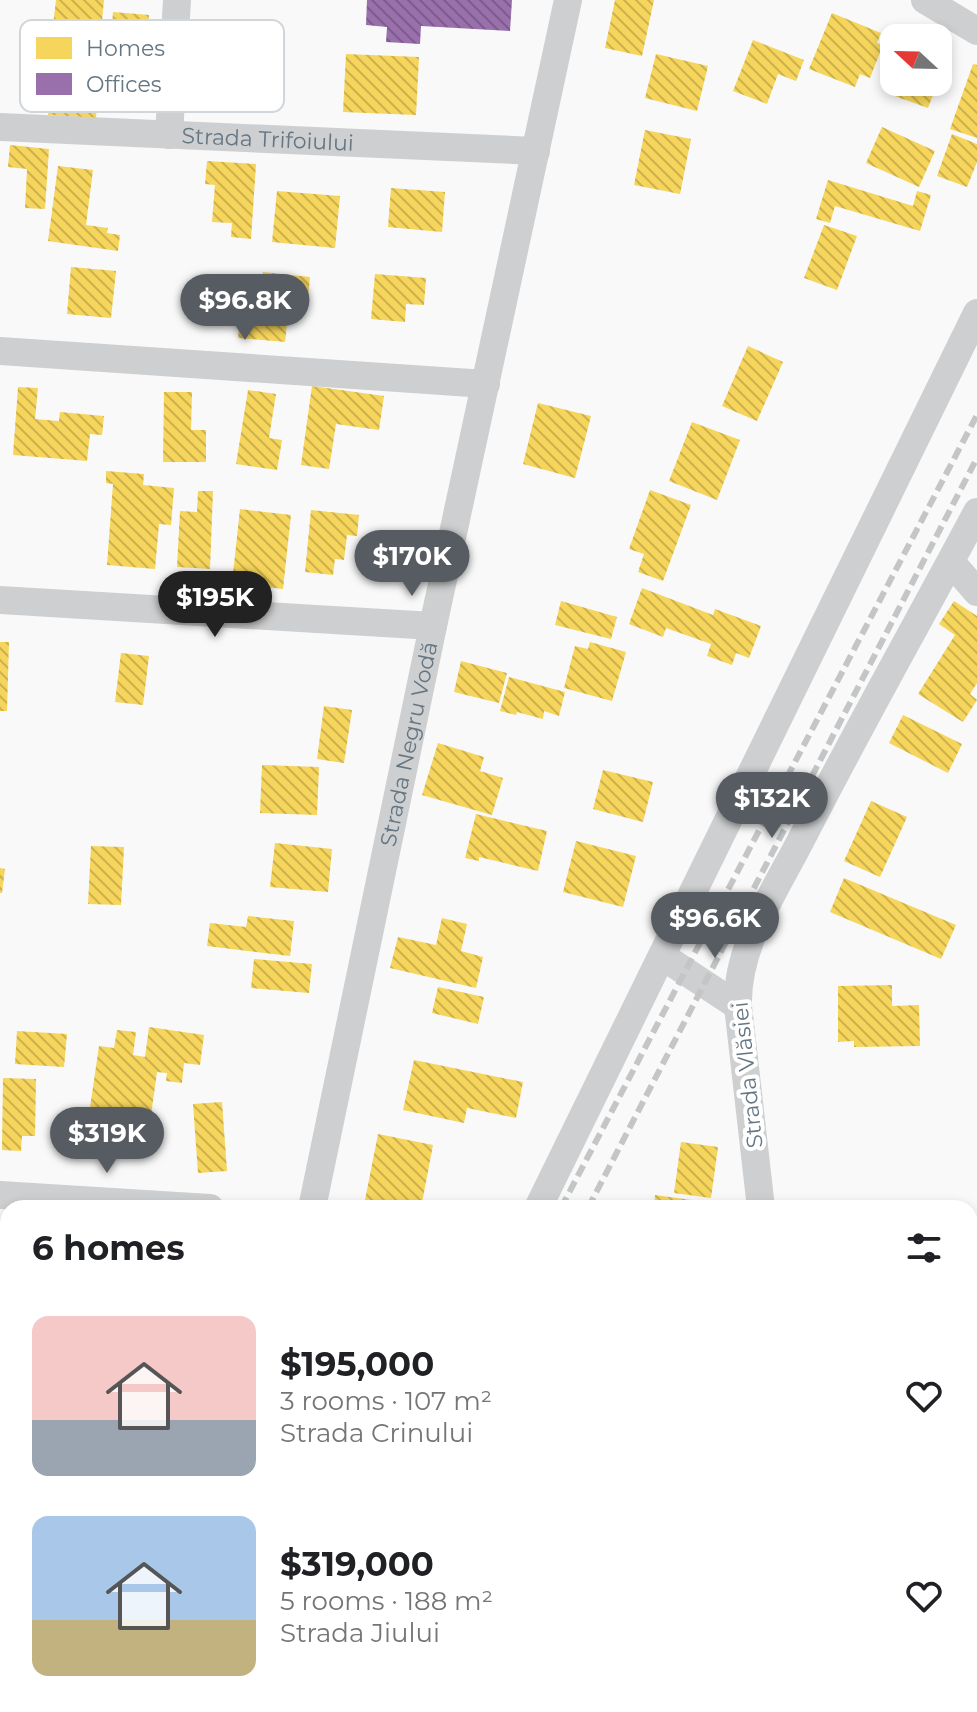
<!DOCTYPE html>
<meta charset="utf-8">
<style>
body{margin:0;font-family:Montserrat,sans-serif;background:#f2f2f2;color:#202124;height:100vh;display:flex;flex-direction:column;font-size:30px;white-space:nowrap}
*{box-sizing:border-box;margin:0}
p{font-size:26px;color:#757577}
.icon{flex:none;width:44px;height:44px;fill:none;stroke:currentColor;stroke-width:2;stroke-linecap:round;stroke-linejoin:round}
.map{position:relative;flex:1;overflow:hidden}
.sheet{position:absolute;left:0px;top:1200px;width:978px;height:512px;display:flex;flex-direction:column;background:#fff;border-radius:24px 24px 0 0;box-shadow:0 4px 12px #0003}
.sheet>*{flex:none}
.needle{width:52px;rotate:292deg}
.controls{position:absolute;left:880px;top:24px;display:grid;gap:16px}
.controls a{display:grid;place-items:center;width:72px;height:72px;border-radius:16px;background:#fff;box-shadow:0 4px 12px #0003;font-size:40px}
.price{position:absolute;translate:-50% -68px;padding:0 18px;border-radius:28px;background:#565c61;color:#fff;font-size:26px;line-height:52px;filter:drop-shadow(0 2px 4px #0008)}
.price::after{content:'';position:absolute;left:50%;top:48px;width:24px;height:18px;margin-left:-12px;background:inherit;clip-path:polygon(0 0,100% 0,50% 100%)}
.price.current{background:#222;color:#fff}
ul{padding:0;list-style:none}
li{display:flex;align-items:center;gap:24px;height:200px;padding:0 32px}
li span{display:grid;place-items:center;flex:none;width:224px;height:160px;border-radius:16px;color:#555}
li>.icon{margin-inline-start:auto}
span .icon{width:96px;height:96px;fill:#fffc;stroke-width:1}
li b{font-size:34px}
h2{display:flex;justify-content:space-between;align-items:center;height:96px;padding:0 32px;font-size:34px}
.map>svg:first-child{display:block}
</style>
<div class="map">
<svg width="977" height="1712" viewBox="0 0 977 1712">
<defs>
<pattern id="homes-back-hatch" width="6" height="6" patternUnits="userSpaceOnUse" patternTransform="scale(2)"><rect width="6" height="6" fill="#f6d55c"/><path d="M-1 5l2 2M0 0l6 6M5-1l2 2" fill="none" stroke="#cbb151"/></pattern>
<pattern id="offices-back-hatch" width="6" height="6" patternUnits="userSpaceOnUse" patternTransform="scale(2)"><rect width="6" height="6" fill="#9970ab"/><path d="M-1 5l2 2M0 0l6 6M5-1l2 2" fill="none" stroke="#7a5d8a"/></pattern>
</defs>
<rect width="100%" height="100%" fill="#f9f9f9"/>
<!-- homes -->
<path fill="url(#homes-back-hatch)" d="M56,0H104L101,31L53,26Z
M615,0H654L642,56L605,48Z
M113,12L149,15L143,94L107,91Z
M832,13L881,33L877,43L883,45L870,78L860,74L855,87L809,69Z
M753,40L804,60L796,81L778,74L767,104L733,91Z
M346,54L419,57L416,115L343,112Z
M656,54L708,66L697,111L645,98Z
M973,64L977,65V138L950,129Z
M76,67L100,68L96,118L48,115L50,78L75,80Z
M894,82H938L928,108L889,94Z
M882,127L935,151L919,187L866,163Z
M645,130L691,139L680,194L634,185Z
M952,134L977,144V162L967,187L937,176Z
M10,145L49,149L45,209L25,208L27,169L8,167Z
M207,161L256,164L251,239L231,237L232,223L212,222L215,185L205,184Z
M58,166L93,170L86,225L108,228L107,233L120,235L118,251L48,241Z
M828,180L913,206L917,191L931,195L920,231L835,206L830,223L816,219Z
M391,188L445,192L442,232L388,227Z
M277,191L340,196L335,248L272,242Z
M824,225L857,236L837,290L804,278Z
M71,267L116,271L111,318L67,314Z
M263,272L310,277L308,298L290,296L285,342L238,338L242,291L261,293Z
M375,274L426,278L424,305L406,304L405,322L371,319Z
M748,346L783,362L757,421L722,406Z
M312,386L384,396L379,430L336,424L329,469L301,465Z
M18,387L38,388L35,419L59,421L60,412L104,416L102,435L90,434L87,461L13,455Z
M248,390L276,394L269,438L282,440L277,470L236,464Z
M164,392H192L191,430H206V462H163Z
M538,403L591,416L575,478L523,464Z
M692,422L740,440L717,500L669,481Z
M106,471L144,474L143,485L174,488L171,525L159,524L155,569L107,565L113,484L106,483Z
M650,490L691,505L663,581L638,572L644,554L629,549Z
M198,491H213L210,569L177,567L180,511L197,512Z
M240,509L291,515L283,589L232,583Z
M311,510L359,515L357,536L347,535L344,560L335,559L333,575L305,572Z
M642,588L713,615L715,609L761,626L749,658L736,653L732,665L707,656L711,644L666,628L663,637L629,624Z
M561,601L617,617L611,639L555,625Z
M954,601L977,616V683L970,694L977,700L963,722L918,694L955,635L939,624Z
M0,642H9L7,711H0Z
M590,642L626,652L612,701L564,688L575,646L588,649Z
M121,653L149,656L143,705L115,702Z
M461,661L507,673L499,703L454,692Z
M509,677L565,692L559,716L544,711L543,719L517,712L516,715L500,711Z
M324,706L352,710L344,763L317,759Z
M903,715L962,744L948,773L889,743Z
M438,743L484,757L480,771L503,778L492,815L422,795Z
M262,765L319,767L317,815L260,813Z
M603,770L653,782L643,822L593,809Z
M871,801L907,817L880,877L844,861Z
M476,814L547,831L538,871L479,857V861L465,858Z
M576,841L636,856L623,907L563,892Z
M275,843L332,849L328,892L270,887Z
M91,846L124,847L121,905L88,904Z
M0,868L5,869L2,893H0Z
M844,878L956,925L941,959L830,912Z
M248,916L294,921L290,956L207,946L210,923L246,927Z
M442,918L467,924L461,951L483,957L476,988L390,968L398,937L436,945Z
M254,959L312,964L309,993L251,988Z
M892,985V1006L919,1005L920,1046L854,1047V1041L838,1042V986Z
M438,987L484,997L478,1024L432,1013Z
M149,1027L204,1035L200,1065L184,1063L182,1083L166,1081L167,1073L157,1072L148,1137L87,1128L99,1046L114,1048L117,1030L136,1032L133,1055L145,1057Z
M17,1031L67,1034L64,1067L15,1064Z
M414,1060L523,1082L516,1118L467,1108L464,1123L403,1110Z
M3,1078L36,1079L35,1136H22L21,1151L2,1150Z
M222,1102L227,1171L198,1173L193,1104Z
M378,1134L433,1145L421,1208H407L365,1200Z
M681,1142L718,1147L711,1198L674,1193Z
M655,1195L735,1206V1208H654Z
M0,1333L8,1334V1388L0,1387Z
M977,1416V1467L970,1464V1435Z
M52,1704H82L79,1712H49Z
M230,1704H265L262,1712H228Z
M645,1704H678L696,1712H642Z"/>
<!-- offices -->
<path fill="url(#offices-back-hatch)" d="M367,0H512L510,31L421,26L420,44L386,42L387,27L366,25Z"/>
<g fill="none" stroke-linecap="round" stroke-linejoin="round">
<!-- street -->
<g stroke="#cecfd0" stroke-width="28">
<path d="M925,0L977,31"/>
<path id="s1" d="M0,127L536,151"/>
<path d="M169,135L177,0"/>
<path d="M0,351L486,384"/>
<path d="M951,562L977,592"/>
<path d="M0,600L433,626"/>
<path d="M662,956L738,1006"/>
<path d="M0,1195L210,1208"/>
<path id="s2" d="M312,1208L433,626L568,0"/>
<path d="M538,1208L977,313"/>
<path d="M761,1208L738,1006C736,946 775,891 802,838C858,728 919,621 977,512"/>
<path d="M970,1357L977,1359"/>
<path d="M0,1399H8"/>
<path d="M0,1585H8"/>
<path d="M206,1712L209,1704"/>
<path d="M575,1712L579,1704"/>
</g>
<!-- rail -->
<path stroke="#c3c5c6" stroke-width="6" stroke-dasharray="12 6" stroke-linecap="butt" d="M561,1208L977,415
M588,1208L977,458
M297,1712L301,1704
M327,1712L331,1704"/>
</g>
<g text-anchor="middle" stroke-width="8" stroke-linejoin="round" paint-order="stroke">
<!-- street labels -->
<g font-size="22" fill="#657683" stroke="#fff">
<text dy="8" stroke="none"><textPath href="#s1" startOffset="268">Strada Trifoiului</textPath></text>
<text dy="8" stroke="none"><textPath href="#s2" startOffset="474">Strada Negru Vodă</textPath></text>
<text transform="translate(747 1075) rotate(-96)" y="8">Strada Vlăsiei</text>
</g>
</g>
<!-- legend -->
<rect x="20" y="20" width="264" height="92" rx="12" fill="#fff" stroke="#d1d6da" stroke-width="2"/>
<rect x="36" y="37" width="36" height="22" fill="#f6d55c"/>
<rect x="36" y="73" width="36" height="22" fill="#9970ab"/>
<g font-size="22" fill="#657683">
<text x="86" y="56">Homes</text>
<text x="86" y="92">Offices</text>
</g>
</svg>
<div class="controls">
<a><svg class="needle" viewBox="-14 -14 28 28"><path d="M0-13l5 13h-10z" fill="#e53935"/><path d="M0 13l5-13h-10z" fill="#757577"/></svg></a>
</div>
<b class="price" style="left:245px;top:342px">$96.8K</b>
<b class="price" style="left:412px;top:598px">$170K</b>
<b class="price current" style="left:215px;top:639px">$195K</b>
<b class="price" style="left:772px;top:840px">$132K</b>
<b class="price" style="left:715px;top:960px">$96.6K</b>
<b class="price" style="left:107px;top:1175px">$319K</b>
<section class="sheet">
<h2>6 homes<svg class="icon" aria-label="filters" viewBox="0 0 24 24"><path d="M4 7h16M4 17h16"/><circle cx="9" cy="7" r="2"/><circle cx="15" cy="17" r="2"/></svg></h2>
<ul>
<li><span style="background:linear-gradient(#f6c9c9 65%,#9aa5b1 0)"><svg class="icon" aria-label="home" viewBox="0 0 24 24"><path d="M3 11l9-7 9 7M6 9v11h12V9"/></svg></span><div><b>$195,000</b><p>3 rooms · 107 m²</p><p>Strada Crinului</p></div><svg class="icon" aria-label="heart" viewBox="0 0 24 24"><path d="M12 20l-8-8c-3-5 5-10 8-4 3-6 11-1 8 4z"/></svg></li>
<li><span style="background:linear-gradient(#a9c7e8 65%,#c2b280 0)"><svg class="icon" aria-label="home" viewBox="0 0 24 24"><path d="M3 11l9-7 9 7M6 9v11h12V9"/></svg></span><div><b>$319,000</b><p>5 rooms · 188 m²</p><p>Strada Jiului</p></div><svg class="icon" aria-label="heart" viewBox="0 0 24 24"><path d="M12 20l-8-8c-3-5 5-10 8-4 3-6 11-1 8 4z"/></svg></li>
</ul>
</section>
</div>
